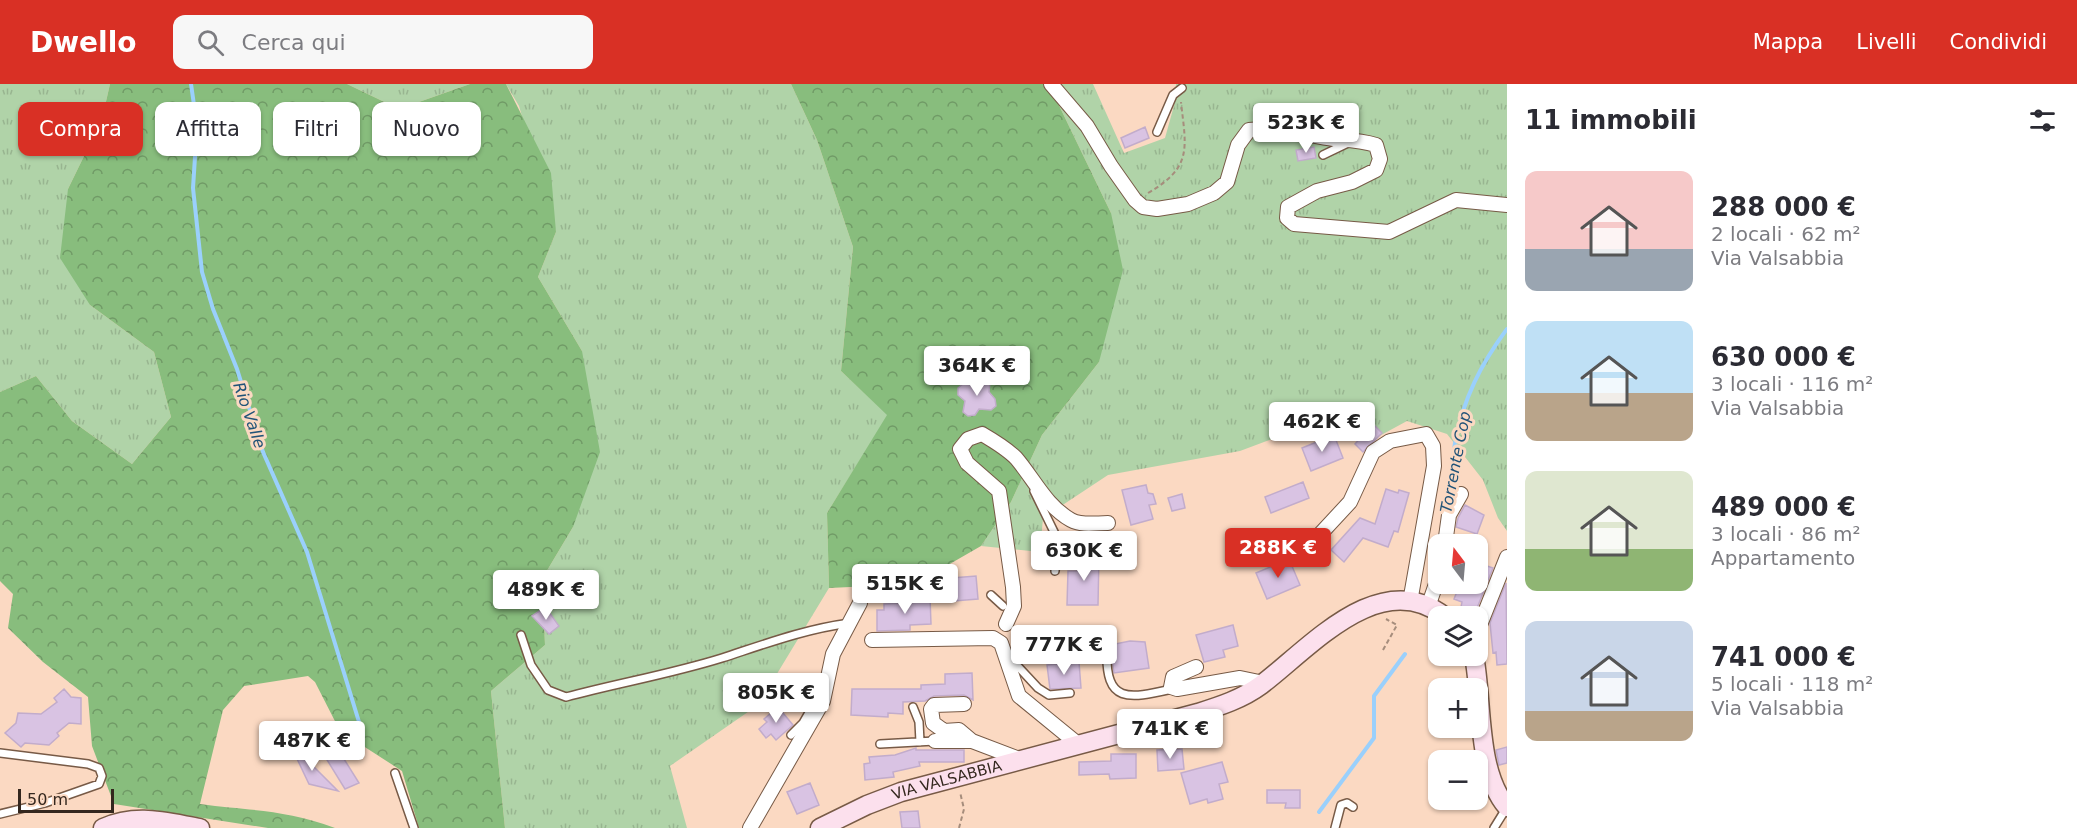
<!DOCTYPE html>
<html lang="it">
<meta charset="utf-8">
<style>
body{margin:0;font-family:"DejaVu Sans",sans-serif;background:#f7f7f7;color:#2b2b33;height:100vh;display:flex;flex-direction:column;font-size:22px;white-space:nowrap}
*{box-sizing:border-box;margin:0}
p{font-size:20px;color:#7c7c81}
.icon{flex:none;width:33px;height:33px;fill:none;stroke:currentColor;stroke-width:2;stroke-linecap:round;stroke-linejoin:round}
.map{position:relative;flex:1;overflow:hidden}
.panel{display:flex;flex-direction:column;background:#fff;width:570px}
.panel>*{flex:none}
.hud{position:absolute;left:18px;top:18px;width:570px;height:54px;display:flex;gap:12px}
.needle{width:39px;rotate:344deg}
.controls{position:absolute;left:1428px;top:450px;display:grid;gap:12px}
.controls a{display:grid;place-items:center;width:60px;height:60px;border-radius:12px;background:#fff;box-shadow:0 2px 4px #0004;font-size:30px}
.scale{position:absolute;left:18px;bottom:15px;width:96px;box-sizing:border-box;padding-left:6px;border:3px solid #34271e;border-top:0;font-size:16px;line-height:21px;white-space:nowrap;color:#34271e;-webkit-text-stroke:4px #fbd9c2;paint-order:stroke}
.price{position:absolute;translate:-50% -51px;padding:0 14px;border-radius:6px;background:#fff;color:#222;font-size:20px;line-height:39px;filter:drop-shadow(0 2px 3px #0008)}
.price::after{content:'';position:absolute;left:50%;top:36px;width:18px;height:14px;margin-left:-9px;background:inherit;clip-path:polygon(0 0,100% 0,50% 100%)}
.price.active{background:#d93025;color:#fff}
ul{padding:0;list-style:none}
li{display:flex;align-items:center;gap:18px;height:150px;padding:0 18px}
li span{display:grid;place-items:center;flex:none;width:168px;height:120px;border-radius:12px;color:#555}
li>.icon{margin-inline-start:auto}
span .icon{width:72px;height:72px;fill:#fffc;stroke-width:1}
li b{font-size:26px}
h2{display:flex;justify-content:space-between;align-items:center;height:72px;padding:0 18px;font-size:26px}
.chip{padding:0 21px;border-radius:12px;background:#fff;box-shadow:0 2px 4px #0004;font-size:21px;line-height:54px}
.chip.active{background:#d93025;color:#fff}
header{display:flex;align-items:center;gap:36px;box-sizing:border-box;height:84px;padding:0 30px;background:#d93025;color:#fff}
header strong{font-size:28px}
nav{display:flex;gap:33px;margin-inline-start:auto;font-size:21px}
.search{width:420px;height:54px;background:#f7f7f7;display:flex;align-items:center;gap:15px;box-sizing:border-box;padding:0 21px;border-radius:12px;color:#7c7c81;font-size:22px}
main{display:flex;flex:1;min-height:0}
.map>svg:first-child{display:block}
</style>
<header>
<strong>Dwello</strong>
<div class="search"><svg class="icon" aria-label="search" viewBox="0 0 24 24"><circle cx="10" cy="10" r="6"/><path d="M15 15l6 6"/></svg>Cerca qui</div>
<nav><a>Mappa</a><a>Livelli</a><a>Condividi</a></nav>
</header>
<main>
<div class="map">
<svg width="1507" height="744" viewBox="0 0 1507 744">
<defs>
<pattern id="grass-tufts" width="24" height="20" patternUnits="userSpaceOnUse" patternTransform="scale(1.5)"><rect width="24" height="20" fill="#b0d3a8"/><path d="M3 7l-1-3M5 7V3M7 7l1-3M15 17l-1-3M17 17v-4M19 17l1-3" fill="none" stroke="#98b590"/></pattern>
<pattern id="forest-crowns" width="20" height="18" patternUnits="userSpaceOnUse" patternTransform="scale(1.5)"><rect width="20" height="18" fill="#88bd7d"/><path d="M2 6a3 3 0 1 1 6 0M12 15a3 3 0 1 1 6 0" fill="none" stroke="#709a66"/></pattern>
</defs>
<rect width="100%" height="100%" fill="#fbd9c2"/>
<!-- grass -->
<path fill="url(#grass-tufts)" d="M0,0H110L102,35L68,105L90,221L154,268L171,333L132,380L72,337L36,292L0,308Z
M347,0H470L399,25Z
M506,0H791L817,56L853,163L841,287L888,331L827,429L829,504L758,621L670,682L687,744H505L491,607L545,561L542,495L573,443L582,267L538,193L556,148L519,22Z
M1052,0H1093L1124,69L1165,54L1175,18L1176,0H1507V447L1498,434L1483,396L1447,350L1407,337L1372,356L1349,326L1240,367L1108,391L1043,434L1040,468L981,462L1011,418L1042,351L1099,278L1111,129L1053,9Z"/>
<!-- forest -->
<path fill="url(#forest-crowns)" d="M110,0H347L399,25L470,0H506L551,89L556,148L538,193L582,267L600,368L573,443L542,495L545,561L491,607L505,744H419L402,687L340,647L315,598L308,592L244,602L223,626L200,720C251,727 284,725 335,744H268L114,720L92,662L88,613L43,578L8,544L13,510L0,497V308L36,292L72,337L132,380L171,333L154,268L90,221L60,174L68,105L102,35Z
M791,0H1052L1053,9L1111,129L1123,186L1099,278L1042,351L1011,418L981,462L915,500L829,504L827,429L887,331L841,287L853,163L817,56Z"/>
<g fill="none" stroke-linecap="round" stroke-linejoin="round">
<!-- stream -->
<path stroke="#9ad0fc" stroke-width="4" d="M191,0L197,42L193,104L202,188L213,225L237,285L263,368L307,468L363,651
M1447,423C1453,402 1451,380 1455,359C1463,315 1481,280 1507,245
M1431,483L1440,451
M1319,728L1374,654V612L1405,570"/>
</g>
<!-- building -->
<path fill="#d9c3e3" stroke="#c2accb" stroke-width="1.5" d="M1145,43L1149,54L1125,64L1121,54Z
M1314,63L1316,74L1298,77L1296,66Z
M980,294L990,298L989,308L995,315L996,322L991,326L979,325L975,331L968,332L963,328L965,317L958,311V304L963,300H973Z
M1373,340L1382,349L1363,368L1355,360Z
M1334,351L1343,374L1311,387L1302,364Z
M1303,398L1309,414L1271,429L1265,413Z
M1146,401L1148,409L1153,410L1156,420L1149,421L1153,435L1131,441L1122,406Z
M1386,405L1398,409L1399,406L1409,409L1398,448L1394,447L1388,463L1363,454L1344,478L1331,466L1360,434L1375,440Z
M1182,410L1185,424L1172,427L1168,414Z
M1465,421L1484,431L1477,450L1456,443L1458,434Z
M1079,470H1099L1098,521H1067L1068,487H1079Z
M1289,475L1300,501L1267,515L1256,489Z
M1478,479L1493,484L1475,529L1461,523L1462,518L1454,515L1460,500H1478Z
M976,492L978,515L954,517L952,494Z
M1506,499L1507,580L1497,581L1496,568L1493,569L1490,539Z
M930,513L931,540L910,541V546L877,547V526H884V520L906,519V514Z
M541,526L545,531L549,528L559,542L549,550L532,532Z
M1233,541L1238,562L1223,566L1225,573L1204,578L1196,551Z
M1130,557L1145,558L1149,584L1114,589L1110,561Z
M1079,578L1081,604L1050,605L1047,581Z
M972,589L973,616L964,611L934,612L925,617L903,618V630L888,629V633L851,631L852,605H921V601L945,600V590Z
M64,605L71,613L81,614V640L69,639L57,649L59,652L49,661L25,659L21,663L5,649L16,639L18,629L41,630L57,618L54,614Z
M778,623L793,641L776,656L771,650L766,654L759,645L767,638L764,635Z
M289,658L338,707L309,700Z
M1507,663V679L1499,681L1496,666Z
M916,664V666H964V678H919L920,682L893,688L894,693L865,696L864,680L870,679L869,673L895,671Z
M1182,665L1184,685L1158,687L1157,666Z
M1111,670H1136V694L1110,695L1109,690L1079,691V678L1111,677Z
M324,671L344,675L359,699L345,705Z
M1222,678L1228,698L1219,700L1223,715L1208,719L1207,715L1190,720L1181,689Z
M810,699L819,721L797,730L787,708Z
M1267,706H1300V724H1285L1286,719H1267Z
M918,727L920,744H902L900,728Z"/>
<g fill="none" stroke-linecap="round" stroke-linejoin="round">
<!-- lane casing -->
<g stroke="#775a46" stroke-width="10">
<path id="lane" d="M1157,48L1173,11L1182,4
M1323,71L1350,58
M1034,407L1058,456L1055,487
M1058,456L1071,455L1090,460
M991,511L1003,522
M521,551L531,581L548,606L566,613C618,599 671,590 722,574C765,560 805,545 850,539
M1107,566C1105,620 1128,615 1172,605
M1010,574L1038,604L1049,611L1070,609
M913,623L919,638L920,658
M791,651L803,639L822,606
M880,660L935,657
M0,669L88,680L99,684L102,692L99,700L45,719L0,730
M395,689L414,744
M1335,744L1341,721L1347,719L1353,723
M1494,744L1507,723"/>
</g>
<!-- street casing -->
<g stroke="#775a46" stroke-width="16">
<path id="street" d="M1051,0L1087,42L1111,82L1135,116L1143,123L1157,125L1188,120L1214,109L1227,98L1238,61L1249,46C1278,43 1305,51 1334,55C1349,56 1361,56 1376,61L1380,75L1376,86L1352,98L1317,107L1288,123L1287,134L1294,140L1389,148L1456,116L1507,121
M1311,460L1350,418L1373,368L1390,357L1426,350L1433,362L1434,382L1410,518
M1445,460L1449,431L1461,410
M1428,523L1438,494
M1006,540L1014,522L1013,503L999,407L967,379L960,365L968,355L982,350C994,357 1006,364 1016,374C1034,395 1046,422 1071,436C1082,442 1096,439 1108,439
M1478,546L1507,473
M872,556L993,554L1001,559L1019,612L1079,661
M1196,583L1173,593L1171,603L1177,605L1240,594L1264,599
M964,620L934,621L931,625L933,639L944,647L959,646L972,657
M935,657H972L1022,676
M750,744L823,617L833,570L860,519"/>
</g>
<!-- secondary casing -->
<g stroke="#775a46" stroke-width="21">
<g id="secondary">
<path d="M1474,572C1483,617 1476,687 1507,723"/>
<path d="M103,744C137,729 165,738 200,744"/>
<path id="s1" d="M820,744L867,721L901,708L1198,629C1220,622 1242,615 1261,601C1309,565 1379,482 1444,532"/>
</g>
</g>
<!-- path -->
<path stroke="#a68d7c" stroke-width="2" stroke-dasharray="4.5 3" stroke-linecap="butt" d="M1148,109C1193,83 1186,64 1181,18
M1383,566L1397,541L1386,535
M959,744L964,725L960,708"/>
<!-- lane -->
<use href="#lane" stroke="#fff" stroke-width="7"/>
<!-- street -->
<use href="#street" stroke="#fff" stroke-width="14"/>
<!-- secondary -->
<use href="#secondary" stroke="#fce0ed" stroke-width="18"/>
</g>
<g text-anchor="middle" stroke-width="6" stroke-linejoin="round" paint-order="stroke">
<!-- street labels -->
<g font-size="15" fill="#34271e" stroke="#fbd9c2">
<text dy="5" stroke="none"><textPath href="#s1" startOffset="136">VIA VALSABBIA</textPath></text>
</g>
<!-- water labels -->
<g font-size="16" font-style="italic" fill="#215378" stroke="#fbd9c2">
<text transform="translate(250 331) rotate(71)" y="6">Rio Valle</text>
<text transform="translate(1455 378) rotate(-79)" y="6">Torrente Cop</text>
</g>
</g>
</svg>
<div class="controls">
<a><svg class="needle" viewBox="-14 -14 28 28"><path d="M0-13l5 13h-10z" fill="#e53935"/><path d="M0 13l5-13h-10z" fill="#7c7c81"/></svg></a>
<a><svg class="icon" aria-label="layers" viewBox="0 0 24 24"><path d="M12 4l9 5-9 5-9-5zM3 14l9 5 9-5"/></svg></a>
<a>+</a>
<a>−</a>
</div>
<div class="scale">50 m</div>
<b class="price" style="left:1306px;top:70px">523K €</b>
<b class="price" style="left:977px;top:313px">364K €</b>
<b class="price" style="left:1322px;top:369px">462K €</b>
<b class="price active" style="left:1278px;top:495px">288K €</b>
<b class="price" style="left:1084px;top:498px">630K €</b>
<b class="price" style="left:905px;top:531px">515K €</b>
<b class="price" style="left:546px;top:537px">489K €</b>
<b class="price" style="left:1064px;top:592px">777K €</b>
<b class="price" style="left:776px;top:640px">805K €</b>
<b class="price" style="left:1170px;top:676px">741K €</b>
<b class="price" style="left:312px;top:688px">487K €</b>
<div class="hud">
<a class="chip active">Compra</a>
<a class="chip">Affitta</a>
<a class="chip">Filtri</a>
<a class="chip">Nuovo</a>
</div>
</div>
<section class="panel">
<h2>11 immobili<svg class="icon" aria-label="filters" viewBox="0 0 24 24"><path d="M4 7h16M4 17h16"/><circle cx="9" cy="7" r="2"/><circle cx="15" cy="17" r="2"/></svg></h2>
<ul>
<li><span style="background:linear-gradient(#f6c9c9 65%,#9aa5b1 0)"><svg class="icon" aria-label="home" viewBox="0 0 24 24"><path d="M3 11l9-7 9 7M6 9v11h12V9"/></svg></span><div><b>288 000 €</b><p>2 locali · 62 m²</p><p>Via Valsabbia</p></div></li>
<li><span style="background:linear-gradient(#bfe0f5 60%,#b9a48a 0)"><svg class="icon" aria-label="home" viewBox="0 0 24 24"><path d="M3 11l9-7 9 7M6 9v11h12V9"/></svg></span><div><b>630 000 €</b><p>3 locali · 116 m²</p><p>Via Valsabbia</p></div></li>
<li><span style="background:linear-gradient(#dfe7d0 65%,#8fb573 0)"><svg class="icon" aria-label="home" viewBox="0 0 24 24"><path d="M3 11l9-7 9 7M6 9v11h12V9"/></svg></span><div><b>489 000 €</b><p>3 locali · 86 m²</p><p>Appartamento</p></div></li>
<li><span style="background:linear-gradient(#c9d6e8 75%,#b9a48a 0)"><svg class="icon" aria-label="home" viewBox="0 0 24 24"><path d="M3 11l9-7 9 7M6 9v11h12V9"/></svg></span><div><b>741 000 €</b><p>5 locali · 118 m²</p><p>Via Valsabbia</p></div></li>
</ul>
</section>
</main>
